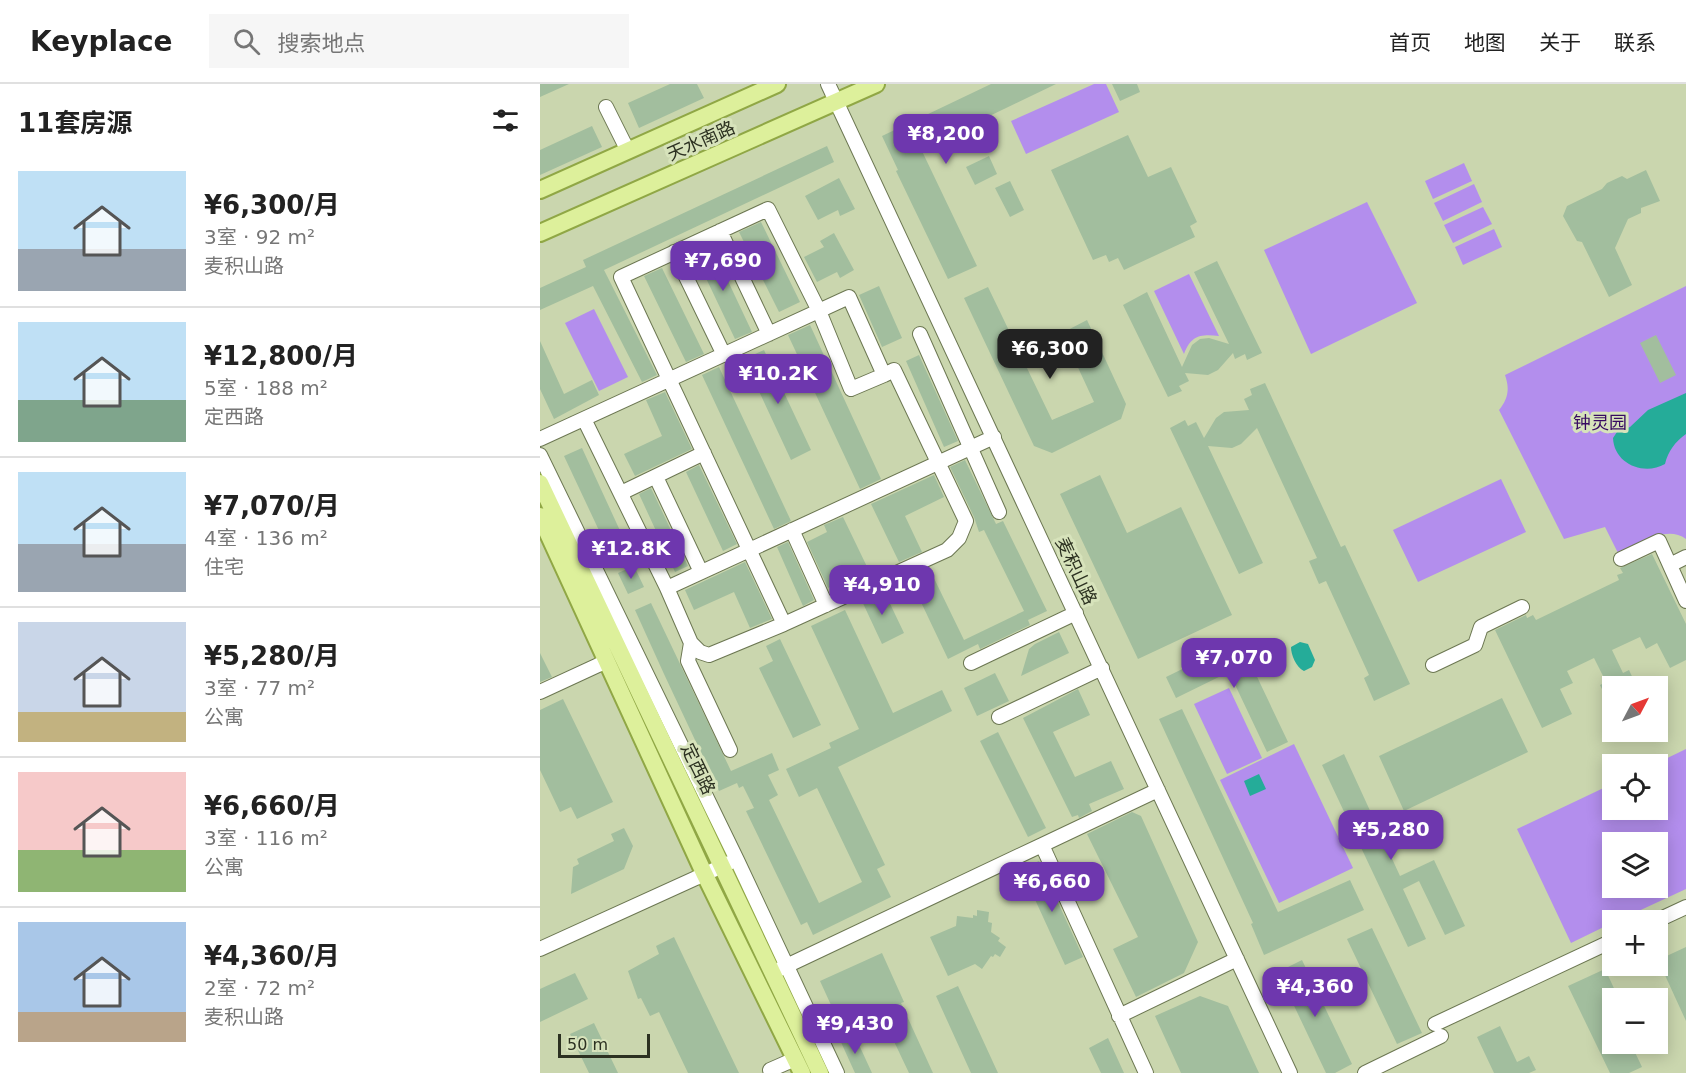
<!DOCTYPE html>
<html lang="zh">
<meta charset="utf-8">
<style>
body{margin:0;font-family:"DejaVu Sans","Noto Sans SC",sans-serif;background:#f6f6f6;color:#222;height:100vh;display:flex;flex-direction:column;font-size:22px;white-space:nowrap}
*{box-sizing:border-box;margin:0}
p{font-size:20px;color:#767676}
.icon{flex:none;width:33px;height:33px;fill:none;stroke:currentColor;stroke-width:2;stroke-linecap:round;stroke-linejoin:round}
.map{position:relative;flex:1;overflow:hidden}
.sheet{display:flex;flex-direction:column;background:#fff;width:540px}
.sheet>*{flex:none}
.needle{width:39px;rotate:49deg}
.buttons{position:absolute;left:1062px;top:592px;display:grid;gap:12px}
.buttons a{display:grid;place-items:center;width:66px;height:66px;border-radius:0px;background:#fff;box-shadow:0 3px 15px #0003;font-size:30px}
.scale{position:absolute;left:18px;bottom:15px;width:92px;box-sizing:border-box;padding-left:6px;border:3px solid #2c3121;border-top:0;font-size:16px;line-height:21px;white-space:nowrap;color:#2c3121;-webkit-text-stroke:4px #d7e3bb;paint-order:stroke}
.price{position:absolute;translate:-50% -51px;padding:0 14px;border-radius:12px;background:#6e37ae;color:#fff;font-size:20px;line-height:39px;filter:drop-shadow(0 2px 3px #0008)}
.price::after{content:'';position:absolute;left:50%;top:36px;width:18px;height:14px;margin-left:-9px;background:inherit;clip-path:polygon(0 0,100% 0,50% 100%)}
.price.current{background:#222;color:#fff}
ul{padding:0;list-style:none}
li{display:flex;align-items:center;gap:18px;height:150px;padding:0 18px}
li+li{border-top:2px solid #e0e0e0}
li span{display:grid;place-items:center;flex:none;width:168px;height:120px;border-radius:0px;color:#555}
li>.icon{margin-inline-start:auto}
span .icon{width:72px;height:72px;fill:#fffc;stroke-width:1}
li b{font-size:26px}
h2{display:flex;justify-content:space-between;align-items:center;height:72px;padding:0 18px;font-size:26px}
header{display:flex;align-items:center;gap:36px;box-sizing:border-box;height:84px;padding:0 30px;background:#fff;border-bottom:2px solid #e0e0e0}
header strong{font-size:28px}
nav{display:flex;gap:33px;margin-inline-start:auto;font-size:21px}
.search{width:420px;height:54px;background:#f6f6f6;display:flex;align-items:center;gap:15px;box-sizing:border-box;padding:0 21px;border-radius:0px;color:#767676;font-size:22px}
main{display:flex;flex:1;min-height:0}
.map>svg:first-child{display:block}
</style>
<header>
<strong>Keyplace</strong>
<div class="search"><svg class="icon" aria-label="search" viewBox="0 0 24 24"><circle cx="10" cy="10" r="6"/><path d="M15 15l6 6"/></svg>搜索地点</div>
<nav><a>首页</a><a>地图</a><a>关于</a><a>联系</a></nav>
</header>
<main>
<section class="sheet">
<h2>11套房源<svg class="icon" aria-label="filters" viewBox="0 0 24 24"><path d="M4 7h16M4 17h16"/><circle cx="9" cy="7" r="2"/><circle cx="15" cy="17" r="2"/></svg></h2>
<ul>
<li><span style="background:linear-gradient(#bfe0f5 65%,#9aa5b1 0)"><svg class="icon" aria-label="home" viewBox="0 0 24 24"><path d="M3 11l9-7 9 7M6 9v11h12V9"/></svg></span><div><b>¥6,300/月</b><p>3室 · 92 m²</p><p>麦积山路</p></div></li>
<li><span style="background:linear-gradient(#bfe0f5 65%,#7fa58c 0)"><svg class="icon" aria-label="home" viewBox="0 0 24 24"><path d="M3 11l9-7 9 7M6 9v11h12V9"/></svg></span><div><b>¥12,800/月</b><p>5室 · 188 m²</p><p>定西路</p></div></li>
<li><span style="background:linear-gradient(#bfe0f5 60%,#9aa5b1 0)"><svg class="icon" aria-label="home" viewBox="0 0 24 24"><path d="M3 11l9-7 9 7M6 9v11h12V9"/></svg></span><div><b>¥7,070/月</b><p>4室 · 136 m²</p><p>住宅</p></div></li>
<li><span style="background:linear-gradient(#c9d6e8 75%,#c2b280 0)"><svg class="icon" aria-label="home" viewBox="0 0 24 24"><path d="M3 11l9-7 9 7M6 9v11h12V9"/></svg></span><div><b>¥5,280/月</b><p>3室 · 77 m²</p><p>公寓</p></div></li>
<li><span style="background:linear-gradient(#f6c9c9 65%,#8fb573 0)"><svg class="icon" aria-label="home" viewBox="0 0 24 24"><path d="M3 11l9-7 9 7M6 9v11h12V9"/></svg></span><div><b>¥6,660/月</b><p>3室 · 116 m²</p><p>公寓</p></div></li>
<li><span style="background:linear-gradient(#a9c7e8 75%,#b9a48a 0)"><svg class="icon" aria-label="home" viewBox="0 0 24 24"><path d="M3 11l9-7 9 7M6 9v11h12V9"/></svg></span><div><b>¥4,360/月</b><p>2室 · 72 m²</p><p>麦积山路</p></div></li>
</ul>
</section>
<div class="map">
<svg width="1146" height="989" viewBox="0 0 1146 989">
<rect width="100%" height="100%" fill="#cad6ae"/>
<!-- green -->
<path fill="#b38eed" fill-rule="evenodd" d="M554,0H566L579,28L486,70L471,37Z
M924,79L932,97L893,115L885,97Z
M934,100L942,118L903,137L894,119Z
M827,118L877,219L771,270L724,166Z
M943,123L952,140L913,159L904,141Z
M954,145L962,163L923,181L915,163Z
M649,190L679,252C661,250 651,251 644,270L614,207Z
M1146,202V455C1126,440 1098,461 1078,469L1065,443L1024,455L959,326C968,315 970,305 965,291Z
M54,225L88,293L59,307L25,239Z
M961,395L986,448L878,498L853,446Z
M689,604L722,674L687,690L654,620Z
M754,660L813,784L739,819L680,696Z
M1146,665V805L1077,837H1072V839L1031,859L977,745L1072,700V726H1118V681H1113ZM1072,759H1118V804H1072Z"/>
<!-- water -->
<path fill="#25ac99" d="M1146,309V350C1135,358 1128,367 1125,380C1104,392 1074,380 1073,354L1077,348L1090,343L1108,326Z
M760,558L768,560L775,576L772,583L764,587C756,583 751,571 751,563Z
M719,690L726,705L710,712L704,697Z"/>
<!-- building -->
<path fill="#a2be9e" d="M0,0H29L0,13Z
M130,0H157L164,14L99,44L88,19Z
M451,0H516L381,65L437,182L408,195L356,87L358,86L342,52Z
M572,0H597L600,8L580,17Z
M52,42L62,63L0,91V66Z
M588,51L608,93L631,83L657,138L650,142L655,153L584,186L578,174L569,178L566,171L553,176L511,86Z
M287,62L294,78L64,186L117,291L102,298L53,202L0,226V204L46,183L43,176Z
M449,72L457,90L435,101L426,83Z
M1106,86L1120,117L1101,124V129L1088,135L1075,164L1092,201L1069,213L1042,158L1037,157L1023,132L1027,122L1062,105L1067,99L1082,92L1087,95Z
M299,94L315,125L300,132L298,126L278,136L265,112Z
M470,97L484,126L470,133L455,104Z
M221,138L260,218L239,228L199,148Z
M294,149L314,186L300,194L297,188L277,198L264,173L284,163L280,157Z
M171,161L212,248L195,255L154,169Z
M677,177L722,269L707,276L705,270L695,275L693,269L678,286L668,291L645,289L649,297L639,302L642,307L628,313L583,221L607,208L642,283L652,261L660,255L669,254L689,260L654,188Z
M122,184L164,270L146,278L104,192Z
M339,202L362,254L342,263L319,211Z
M448,203L512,336L554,318L522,249L547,236L586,320L581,335L512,369L494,362L424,214Z
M270,241L341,395L320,405L248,251Z
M1116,251L1136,291L1120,299L1100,259Z
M0,257L24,310L52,296L59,311L14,335L0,305Z
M224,266L271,366L251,376L204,275Z
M379,271L418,357L404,363L366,277Z
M179,283L251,437L234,445L162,291Z
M725,299L801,463L805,461L870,600L834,617L824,594L829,591L786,497L779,500L769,477L777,474L717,344L701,360L692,364L668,362L723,479L699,490L630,344L645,336L648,342L656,338L664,354L676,334L684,328L709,326L704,315L712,311L710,305Z
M125,308L152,365L95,392L84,370L122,352L106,316Z
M42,364L88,464L71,472L24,372Z
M425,376L456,440L463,437L507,527L488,536L490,541L440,565L438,560L408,575L369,493L389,484L424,556L484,527L444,446L439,448L434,433L410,383Z
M159,381L197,460L183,467L146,388Z
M394,391L404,413L365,432L382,468L359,478L331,420Z
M560,391L587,449L641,423L692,531L598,575L520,410Z
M111,404L148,482L135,488L99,410Z
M303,433L331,491L313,499L309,494L288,504L267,458L287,448L284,441Z
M248,458L274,516L263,522L237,463Z
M1112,470L1146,540V576L1130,584L1117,559L1106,565L1100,553L1072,566L1083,589L1089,586L1097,603H1072V626L1060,601L1066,598L1054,574L1027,587L1033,599L1020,605L1032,630L1002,644L955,546L986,531L987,534L993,531L996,536L1079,496L1077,491L1083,489L1080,484Z
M205,478L232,535L210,544L194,508L154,526L145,506Z
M94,482L104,503L88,510L78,489Z
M343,505L364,549L342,560L321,515Z
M111,519L191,687L232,669L239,686L228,691L238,711L229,716L279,819L322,798L277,704L259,713L246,685L291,664L289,659L319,645L271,542L305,526L353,629L402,606L412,627L298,683L345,781L337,785L351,813L273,851L267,838L261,841L206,727L214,724L203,702L199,704L197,699L179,707L124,590L95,526Z
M519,548L529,569L481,592L489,565L495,560Z
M240,555L281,641L253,654L219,584L233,577L226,562Z
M700,557L748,658L727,668L689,588L636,614L626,593Z
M0,569L12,593L0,598Z
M455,589L469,617L437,632L424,604Z
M538,605L550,631L513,648L535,693L571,677L584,705L549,720L552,727L539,734L538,731L532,733L483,634Z
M962,614L988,668L864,727L839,672Z
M23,615L73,718L37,735L31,723L20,728L0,686V626Z
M642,625L738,828L810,796L824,826L724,871L711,840L713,839L619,635Z
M458,648L506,744L488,753L440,657Z
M804,670L860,792L894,776L925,842L905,851L879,797L863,805L886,855L868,863L782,681Z
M592,728L601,732L658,858L644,889L596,913L573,865L598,853L547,750Z
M84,744L93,762L84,785L31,810L33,783L39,780L37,775L74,757L71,750Z
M499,777L543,873L525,881L481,785Z
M437,826L449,828L448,838L452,839L451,848L460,854L458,857L466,863L460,873L455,870L453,873L451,872L442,885L435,880L408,892L390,853L416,842L417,832L433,834V831L437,832Z
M832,844L882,949L857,960L807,855Z
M134,853L162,912L199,989H148L119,928L110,932L101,914L98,915L88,887L119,870L116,862Z
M1146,863V937L1118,876Z
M342,869L364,918L361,919L393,989H369L340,928L302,945L280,897Z
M762,876L812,980L795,989H786L738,888Z
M1065,885L1079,915H1072V960H1091L1102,983L1089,989H1070L1028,902Z
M35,889L48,915L0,938V905Z
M418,902L458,989H431L396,912Z
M660,912L688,922L719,989H641L615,932Z
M54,939L78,989H49L30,950Z
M960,942L977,978L989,972L996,986L989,989H954L937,953Z
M314,950L332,989H315L300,956Z
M568,954L584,989H561L549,964Z"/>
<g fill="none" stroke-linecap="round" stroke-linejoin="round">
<!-- minor casing -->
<g stroke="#6c7752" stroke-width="16">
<path id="minor" d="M288,0L750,989
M66,23L88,67
M180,147L229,250
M134,168L184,271
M380,250L459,428
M0,355L309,213L344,291L354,286L426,437L419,454L407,466L244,540L169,571L160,568L151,559L127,504L44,335
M0,371L197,776L297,989
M116,393L161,488
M81,409L164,369
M252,446L286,521
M1081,475L1119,457L1146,517
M1130,481L1146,473
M127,504L454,353
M244,540L81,193L228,125L279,227L311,305L344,291
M151,559L148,577L190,666
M431,579L536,529
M893,581L935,561L941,543L982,523
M0,608L67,577
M459,633L562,584
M502,761L618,706
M1116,837L1146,823
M0,865L189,779
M240,885L502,761L606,989
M579,932L697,875
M895,940L1072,857
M232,989L230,986L255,975
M825,989L901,952"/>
</g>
<!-- major casing -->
<g stroke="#90a745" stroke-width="20">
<path id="major" d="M0,106L237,0
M0,149L336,0
M0,399L280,989
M0,432L164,789L262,989"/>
</g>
<!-- minor -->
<use href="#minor" stroke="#fff" stroke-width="14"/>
<!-- major -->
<use href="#major" stroke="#ddf09b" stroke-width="16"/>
</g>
<g text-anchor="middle" stroke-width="6" stroke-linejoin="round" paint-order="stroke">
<!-- street labels -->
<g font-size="18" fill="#2c3121" stroke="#d7e3bb">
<text transform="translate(161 57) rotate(-24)" y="6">天水南路</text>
<text transform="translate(536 487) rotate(65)" y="6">麦积山路</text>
<text transform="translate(158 685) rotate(64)" y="6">定西路</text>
</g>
<!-- park labels -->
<g font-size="18" fill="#370a61" stroke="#d7e3bb">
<text x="1060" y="345">钟灵园</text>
</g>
</g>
</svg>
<div class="buttons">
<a><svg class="needle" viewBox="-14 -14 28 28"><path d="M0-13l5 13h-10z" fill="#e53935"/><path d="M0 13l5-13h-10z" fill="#767676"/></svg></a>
<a><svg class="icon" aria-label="locate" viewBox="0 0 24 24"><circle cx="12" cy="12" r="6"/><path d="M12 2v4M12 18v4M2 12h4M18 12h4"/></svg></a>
<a><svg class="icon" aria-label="layers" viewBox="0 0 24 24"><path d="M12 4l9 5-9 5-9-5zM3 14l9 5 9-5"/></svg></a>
<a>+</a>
<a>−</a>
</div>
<div class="scale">50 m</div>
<b class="price" style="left:406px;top:81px">¥8,200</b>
<b class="price" style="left:183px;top:208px">¥7,690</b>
<b class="price current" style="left:510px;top:296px">¥6,300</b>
<b class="price" style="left:238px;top:321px">¥10.2K</b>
<b class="price" style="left:91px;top:496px">¥12.8K</b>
<b class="price" style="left:342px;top:532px">¥4,910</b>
<b class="price" style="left:694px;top:605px">¥7,070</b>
<b class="price" style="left:851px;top:777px">¥5,280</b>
<b class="price" style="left:512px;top:829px">¥6,660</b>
<b class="price" style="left:775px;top:934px">¥4,360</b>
<b class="price" style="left:315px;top:971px">¥9,430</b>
</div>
</main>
